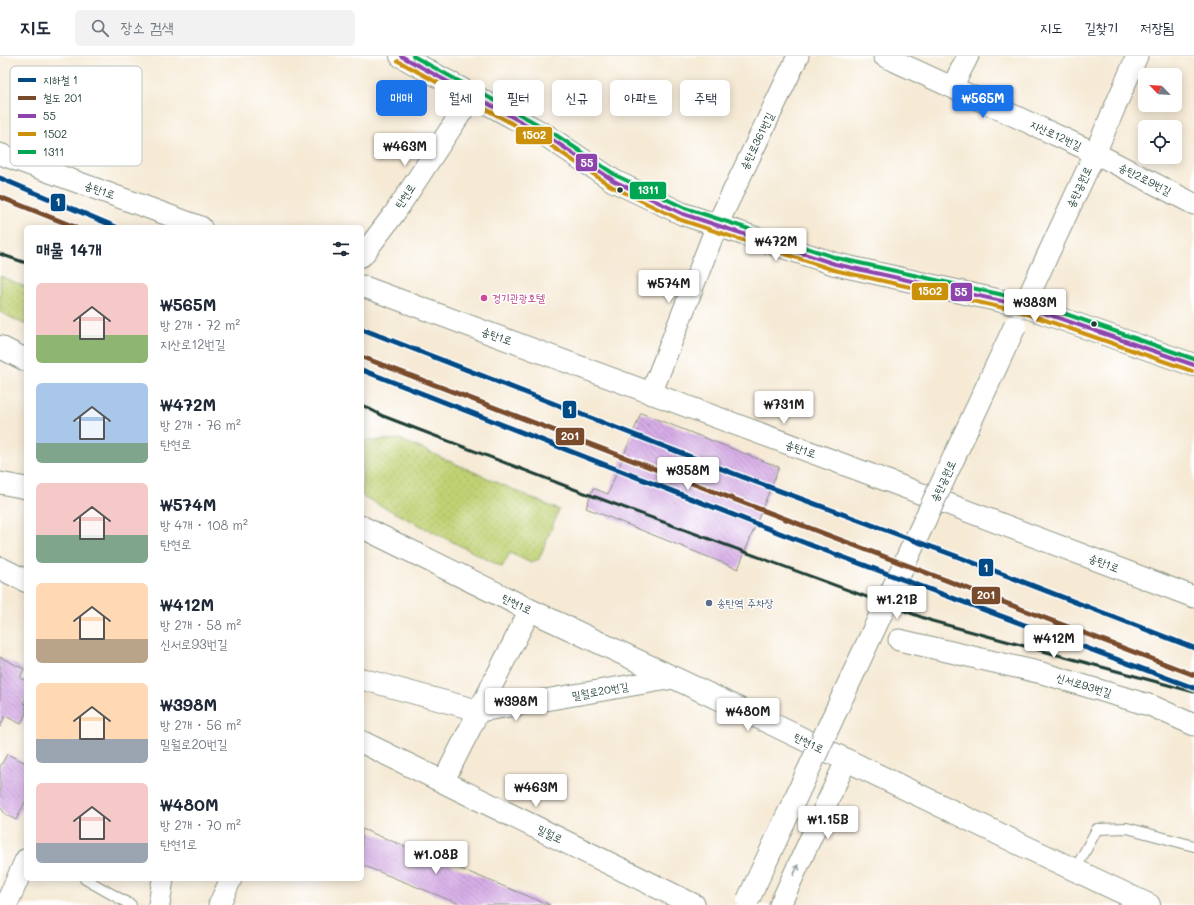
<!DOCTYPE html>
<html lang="ko">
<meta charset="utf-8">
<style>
body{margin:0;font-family:Mali,"Poor Story",sans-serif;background:#f2f2f3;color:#1f2937;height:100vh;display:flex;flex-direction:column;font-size:15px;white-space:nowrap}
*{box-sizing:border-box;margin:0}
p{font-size:13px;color:#747a83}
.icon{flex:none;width:22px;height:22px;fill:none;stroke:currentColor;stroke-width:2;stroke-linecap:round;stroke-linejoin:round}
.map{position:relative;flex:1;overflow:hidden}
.side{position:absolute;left:24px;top:169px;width:340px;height:656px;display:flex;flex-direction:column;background:#fff;border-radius:6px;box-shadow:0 2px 10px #0003}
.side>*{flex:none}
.hud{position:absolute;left:376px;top:24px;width:380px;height:36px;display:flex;gap:8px}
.needle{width:26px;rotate:295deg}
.controls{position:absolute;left:1138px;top:12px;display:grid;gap:8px}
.controls a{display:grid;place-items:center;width:44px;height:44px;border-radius:6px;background:#fff;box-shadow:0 2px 10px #0003;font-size:20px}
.price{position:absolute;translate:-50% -34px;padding:0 9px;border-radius:4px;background:#fff;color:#222;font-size:13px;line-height:26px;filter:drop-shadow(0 1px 2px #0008)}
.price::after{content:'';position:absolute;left:50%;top:24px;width:12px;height:9px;margin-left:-6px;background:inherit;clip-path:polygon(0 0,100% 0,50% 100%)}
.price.active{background:#1a73e8;color:#fff}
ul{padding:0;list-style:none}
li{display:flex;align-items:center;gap:12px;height:100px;padding:0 12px}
li span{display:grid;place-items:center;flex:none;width:112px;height:80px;border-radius:6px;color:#555}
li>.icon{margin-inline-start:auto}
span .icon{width:48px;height:48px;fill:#fffc;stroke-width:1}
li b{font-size:17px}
h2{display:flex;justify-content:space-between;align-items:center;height:48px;padding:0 12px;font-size:17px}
.pill{padding:0 14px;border-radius:6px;background:#fff;box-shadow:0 2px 10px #0003;font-size:14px;line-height:36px}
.pill.active{background:#1a73e8;color:#fff}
header{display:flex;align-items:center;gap:24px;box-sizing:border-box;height:56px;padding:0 20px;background:#fff;border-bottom:1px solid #e0e1e3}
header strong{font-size:19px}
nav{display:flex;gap:22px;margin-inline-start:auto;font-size:14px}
.search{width:280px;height:36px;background:#f2f2f3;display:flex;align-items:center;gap:10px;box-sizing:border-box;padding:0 14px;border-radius:6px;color:#747a83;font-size:15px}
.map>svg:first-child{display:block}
</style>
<header>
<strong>지도</strong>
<div class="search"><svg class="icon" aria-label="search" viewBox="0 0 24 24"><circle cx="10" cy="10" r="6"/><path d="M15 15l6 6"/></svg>장소 검색</div>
<nav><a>지도</a><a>길찾기</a><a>저장됨</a></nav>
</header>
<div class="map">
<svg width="1194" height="849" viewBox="0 0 1194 849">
<defs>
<pattern id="park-dots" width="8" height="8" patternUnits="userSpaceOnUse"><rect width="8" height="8" fill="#c0d173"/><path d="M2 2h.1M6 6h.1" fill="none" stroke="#a5b464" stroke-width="1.8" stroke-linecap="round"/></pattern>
<pattern id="building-back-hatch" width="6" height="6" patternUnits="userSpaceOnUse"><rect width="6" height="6" fill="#d6ace6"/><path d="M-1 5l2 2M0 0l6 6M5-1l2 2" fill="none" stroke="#ad8dbb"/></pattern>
</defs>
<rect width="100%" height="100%" fill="#fff"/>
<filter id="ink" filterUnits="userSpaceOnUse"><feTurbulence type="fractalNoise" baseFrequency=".025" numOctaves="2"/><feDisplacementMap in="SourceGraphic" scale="8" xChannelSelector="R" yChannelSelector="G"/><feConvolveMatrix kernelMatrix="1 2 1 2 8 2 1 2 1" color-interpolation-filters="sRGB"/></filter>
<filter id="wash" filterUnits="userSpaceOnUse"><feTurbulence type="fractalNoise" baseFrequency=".012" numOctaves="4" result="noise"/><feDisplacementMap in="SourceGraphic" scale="16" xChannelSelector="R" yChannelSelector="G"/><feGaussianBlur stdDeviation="0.9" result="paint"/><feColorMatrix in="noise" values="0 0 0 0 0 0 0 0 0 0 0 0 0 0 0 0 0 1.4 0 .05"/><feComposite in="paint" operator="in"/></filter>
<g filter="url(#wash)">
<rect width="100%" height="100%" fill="#f6ead5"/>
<!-- park -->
<path fill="url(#park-dots)" stroke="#708754" d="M0,220L26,231V269L0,256Z
M400,383L559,454L539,503L531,507L510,497L502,511L362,440V384L367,385Z"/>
<g id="blocks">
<!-- building -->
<path fill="url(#building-back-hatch)" d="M641,357L779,411L738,513L586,452L593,432L608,438Z
M0,601L24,613L20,622L26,625V641L23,647L26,648V657L21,668L5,660L0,671Z
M7,698L26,707V744L16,764L6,759L0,751V711Z
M362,773L550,849H462L362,809Z"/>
</g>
</g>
<g filter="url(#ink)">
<use href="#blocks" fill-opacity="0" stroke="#8a9484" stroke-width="1"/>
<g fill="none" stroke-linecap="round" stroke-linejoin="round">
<!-- service casing -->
<g stroke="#8a9484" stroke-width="12">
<path id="service" d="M1075,814L1097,773L1127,772L1194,790
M85,823L131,849"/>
</g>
<!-- minor casing -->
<g stroke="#8a9484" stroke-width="23">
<path id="minor" d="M884,0L1095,97L1194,148
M952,31L968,0
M0,98L201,171
M362,200L394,158L473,39
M362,230L864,416L1194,541
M1024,250L1095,97L1137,0
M651,338L717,169L798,0
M0,427L26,432
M899,584L1042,617L1152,650L1194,669
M362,623L480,655L674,622
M443,726L530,554
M159,849L163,823
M219,849L231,823
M780,849L846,705"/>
</g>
<!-- tertiary casing -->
<g stroke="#8a9484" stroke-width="24">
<path id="tertiary" d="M401,0L547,80L614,125L683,158L835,208L1024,250L1194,309
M0,291L26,304
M362,471L530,554L774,669L1024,790L1149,849
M0,512L26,525
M362,686L694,849
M6,849L26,804"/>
</g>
<!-- service -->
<use href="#service" stroke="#fff" stroke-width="10"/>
<!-- minor -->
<use href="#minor" stroke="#fff" stroke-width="21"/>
<!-- tertiary -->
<use href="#tertiary" stroke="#fff" stroke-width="22"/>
<!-- rail -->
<path stroke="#1f3d34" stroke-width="3" d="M0,198L26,207
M362,349L383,360L571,432L932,565L1194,636"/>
<!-- tertiary-bridge casing -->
<g stroke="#8a9484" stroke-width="24" stroke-linecap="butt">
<path id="tertiary-bridge" d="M748,844L1015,270"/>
</g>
<!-- tertiary-bridge -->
<use href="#tertiary-bridge" stroke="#fff" stroke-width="22"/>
<!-- bus-1 casing -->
<g stroke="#fff" stroke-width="7">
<path id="bus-1" d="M401,0L547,80L614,125L683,158L835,208L1024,250L1194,309"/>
</g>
<!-- bus-2 casing -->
<g stroke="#fff" stroke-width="7">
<path id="bus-2" d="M398,5L544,85L611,130L681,164L834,214L1022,256L1192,315"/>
</g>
<!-- bus-3 casing -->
<g stroke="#fff" stroke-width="7">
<path id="bus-3" d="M413,0L550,75L617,120L685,152L837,202L1026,244L1194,303"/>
</g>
<!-- bus-1 -->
<use href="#bus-1" stroke="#8e44ad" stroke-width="4"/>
<!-- bus-2 -->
<use href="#bus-2" stroke="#cc910a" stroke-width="4"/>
<!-- bus-3 -->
<use href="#bus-3" stroke="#00a651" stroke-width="4"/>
<!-- rail-1 casing -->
<g stroke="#fff" stroke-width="8">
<path id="rail-1" d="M0,141L75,171
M362,301L1194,619"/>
</g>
<!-- rail-1 -->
<use href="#rail-1" stroke="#7a4b2a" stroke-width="5"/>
<!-- metro-1 casing -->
<g stroke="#fff" stroke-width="8">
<path id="metro-1" d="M0,122L116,171
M362,273L753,425L956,500L1194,592
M362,314L813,490L1194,632"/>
</g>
<!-- metro-1 -->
<use href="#metro-1" stroke="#004a85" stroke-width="5"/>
</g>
<!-- one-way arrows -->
<defs><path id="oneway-shaft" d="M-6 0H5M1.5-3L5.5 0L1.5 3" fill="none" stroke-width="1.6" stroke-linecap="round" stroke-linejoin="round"/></defs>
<use stroke="#8f9e9a" href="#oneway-shaft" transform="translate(796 814) rotate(-65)"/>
</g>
<!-- markers -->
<g fill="#1f3d34" stroke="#fff" stroke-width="1.5">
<circle cx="620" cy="134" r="3.5"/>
<circle cx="1094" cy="268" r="3.5"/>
</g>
<circle fill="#d1479c" stroke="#fff" stroke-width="1.5" cx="484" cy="242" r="4"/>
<circle fill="#5c6f8a" stroke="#fff" stroke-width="1.5" cx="709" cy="547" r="4"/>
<g text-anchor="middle" stroke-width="3" stroke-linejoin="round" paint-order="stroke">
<!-- street labels -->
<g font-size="11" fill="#1f3d34" stroke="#fff">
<text transform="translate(1056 79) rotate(25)" y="4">지산로12번길</text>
<text transform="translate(757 85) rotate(-64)" y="4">송탄로361번길</text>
<text transform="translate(1145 123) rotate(27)" y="4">송탄2로9번길</text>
<text transform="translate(1079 131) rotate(-65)" y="4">송탄공원로</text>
<text transform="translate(100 134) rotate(20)" y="4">송탄1로</text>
<text transform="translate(405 140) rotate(-56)" y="4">탄현로</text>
<text transform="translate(497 280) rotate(20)" y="4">송탄1로</text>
<text transform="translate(801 393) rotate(20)" y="4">송탄1로</text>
<text transform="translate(943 425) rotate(-65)" y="4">송탄공원로</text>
<text transform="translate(1104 507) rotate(21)" y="4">송탄1로</text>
<text transform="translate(517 548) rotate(26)" y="4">탄현1로</text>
<text transform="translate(1084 629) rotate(17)" y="4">신서로93번길</text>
<text transform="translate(600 635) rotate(-10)" y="4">밀월로20번길</text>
<text transform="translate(809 687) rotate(26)" y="4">탄현1로</text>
<text transform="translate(550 778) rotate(26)" y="4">밀월로</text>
</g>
<!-- hotel labels -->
<g font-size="11" fill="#b23c85" stroke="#fff" text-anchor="start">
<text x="492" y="246">경기관광호텔</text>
</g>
<!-- service labels -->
<g font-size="11" fill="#4e5e75" stroke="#fff" text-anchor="start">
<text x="717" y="551">송탄역 주차장</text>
</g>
</g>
<!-- legend -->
<rect x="10" y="10" width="132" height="100" rx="6" fill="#fff" stroke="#bcc5c2" stroke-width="1"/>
<rect x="18" y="22" width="18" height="4" fill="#004a85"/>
<rect x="18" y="40" width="18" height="4" fill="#7a4b2a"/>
<rect x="18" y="58" width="18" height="4" fill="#8e44ad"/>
<rect x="18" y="76" width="18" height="4" fill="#cc910a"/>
<rect x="18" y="94" width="18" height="4" fill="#00a651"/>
<g font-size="11" fill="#1f3d34">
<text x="43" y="28">지하철 1</text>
<text x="43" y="46">철도 201</text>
<text x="43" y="64">55</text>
<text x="43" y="82">1502</text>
<text x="43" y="100">1311</text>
</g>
<g stroke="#fff" stroke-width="1.5">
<rect x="515" y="70" width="38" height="19" rx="4" fill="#cc910a"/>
<rect x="575" y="97" width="23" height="19" rx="4" fill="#8e44ad"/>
<rect x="629" y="125" width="38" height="19" rx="4" fill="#00a651"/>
<rect x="50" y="137" width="16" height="19" rx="4" fill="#004a85"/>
<rect x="911" y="226" width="38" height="19" rx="4" fill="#cc910a"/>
<rect x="950" y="226" width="23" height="20" rx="4" fill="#8e44ad"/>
<rect x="562" y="344" width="15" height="19" rx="4" fill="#004a85"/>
<rect x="555" y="371" width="30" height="19" rx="4" fill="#7a4b2a"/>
<rect x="978" y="502" width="16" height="19" rx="4" fill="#004a85"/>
<rect x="971" y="530" width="30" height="19" rx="4" fill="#7a4b2a"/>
</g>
<g font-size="11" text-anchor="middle" font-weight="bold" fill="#fff">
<text x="534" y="83">1502</text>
<text x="587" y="111">55</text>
<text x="648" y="138">1311</text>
<text x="58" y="150">1</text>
<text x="930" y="239">1502</text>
<text x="961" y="240">55</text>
<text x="570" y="358">1</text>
<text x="570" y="384">201</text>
<text x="986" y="516">1</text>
<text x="986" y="543">201</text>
</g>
</svg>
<div class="controls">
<a><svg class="needle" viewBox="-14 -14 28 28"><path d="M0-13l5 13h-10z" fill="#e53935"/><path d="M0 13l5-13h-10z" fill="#747a83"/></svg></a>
<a><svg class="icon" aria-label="locate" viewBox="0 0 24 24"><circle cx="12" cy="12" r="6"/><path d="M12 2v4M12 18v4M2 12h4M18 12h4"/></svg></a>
</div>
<b class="price active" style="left:983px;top:63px">₩565M</b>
<b class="price" style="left:405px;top:111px">₩463M</b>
<b class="price" style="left:776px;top:206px">₩472M</b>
<b class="price" style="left:669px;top:248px">₩574M</b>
<b class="price" style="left:1035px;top:267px">₩383M</b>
<b class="price" style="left:784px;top:369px">₩731M</b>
<b class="price" style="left:688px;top:435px">₩358M</b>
<b class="price" style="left:897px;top:564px">₩1.21B</b>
<b class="price" style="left:1054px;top:603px">₩412M</b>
<b class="price" style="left:516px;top:666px">₩398M</b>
<b class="price" style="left:748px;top:676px">₩480M</b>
<b class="price" style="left:536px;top:752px">₩463M</b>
<b class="price" style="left:828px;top:784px">₩1.15B</b>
<b class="price" style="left:436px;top:819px">₩1.08B</b>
<div class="hud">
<a class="pill active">매매</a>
<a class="pill">월세</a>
<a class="pill">필터</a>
<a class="pill">신규</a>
<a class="pill">아파트</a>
<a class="pill">주택</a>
</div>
<section class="side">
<h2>매물 14개<svg class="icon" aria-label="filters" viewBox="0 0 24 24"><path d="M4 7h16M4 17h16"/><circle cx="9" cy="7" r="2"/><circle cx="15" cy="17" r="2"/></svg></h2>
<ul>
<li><span style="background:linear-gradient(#f6c9c9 65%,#8fb573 0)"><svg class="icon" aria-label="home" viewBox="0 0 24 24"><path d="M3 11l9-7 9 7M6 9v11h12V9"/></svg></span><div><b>₩565M</b><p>방 2개 · 72 m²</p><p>지산로12번길</p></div></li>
<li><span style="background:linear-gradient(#a9c7e8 75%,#7fa58c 0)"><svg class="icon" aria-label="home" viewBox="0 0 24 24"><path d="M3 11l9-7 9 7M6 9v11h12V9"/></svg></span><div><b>₩472M</b><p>방 2개 · 76 m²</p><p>탄현로</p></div></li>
<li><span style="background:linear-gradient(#f6c9c9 65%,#7fa58c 0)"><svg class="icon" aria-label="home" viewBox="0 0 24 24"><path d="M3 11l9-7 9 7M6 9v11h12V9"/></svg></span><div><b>₩574M</b><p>방 4개 · 108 m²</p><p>탄현로</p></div></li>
<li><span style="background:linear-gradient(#ffd9b3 70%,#b9a48a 0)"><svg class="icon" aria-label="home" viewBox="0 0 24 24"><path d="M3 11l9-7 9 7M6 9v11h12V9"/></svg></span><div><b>₩412M</b><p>방 2개 · 58 m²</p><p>신서로93번길</p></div></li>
<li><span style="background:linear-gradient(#ffd9b3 70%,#9aa5b1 0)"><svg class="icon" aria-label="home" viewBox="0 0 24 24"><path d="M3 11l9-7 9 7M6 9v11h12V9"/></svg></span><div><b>₩398M</b><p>방 2개 · 56 m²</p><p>밀월로20번길</p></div></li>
<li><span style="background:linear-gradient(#f6c9c9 75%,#9aa5b1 0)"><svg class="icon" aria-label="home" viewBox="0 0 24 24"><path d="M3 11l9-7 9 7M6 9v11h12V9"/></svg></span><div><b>₩480M</b><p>방 2개 · 70 m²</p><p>탄현1로</p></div></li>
</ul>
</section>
</div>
